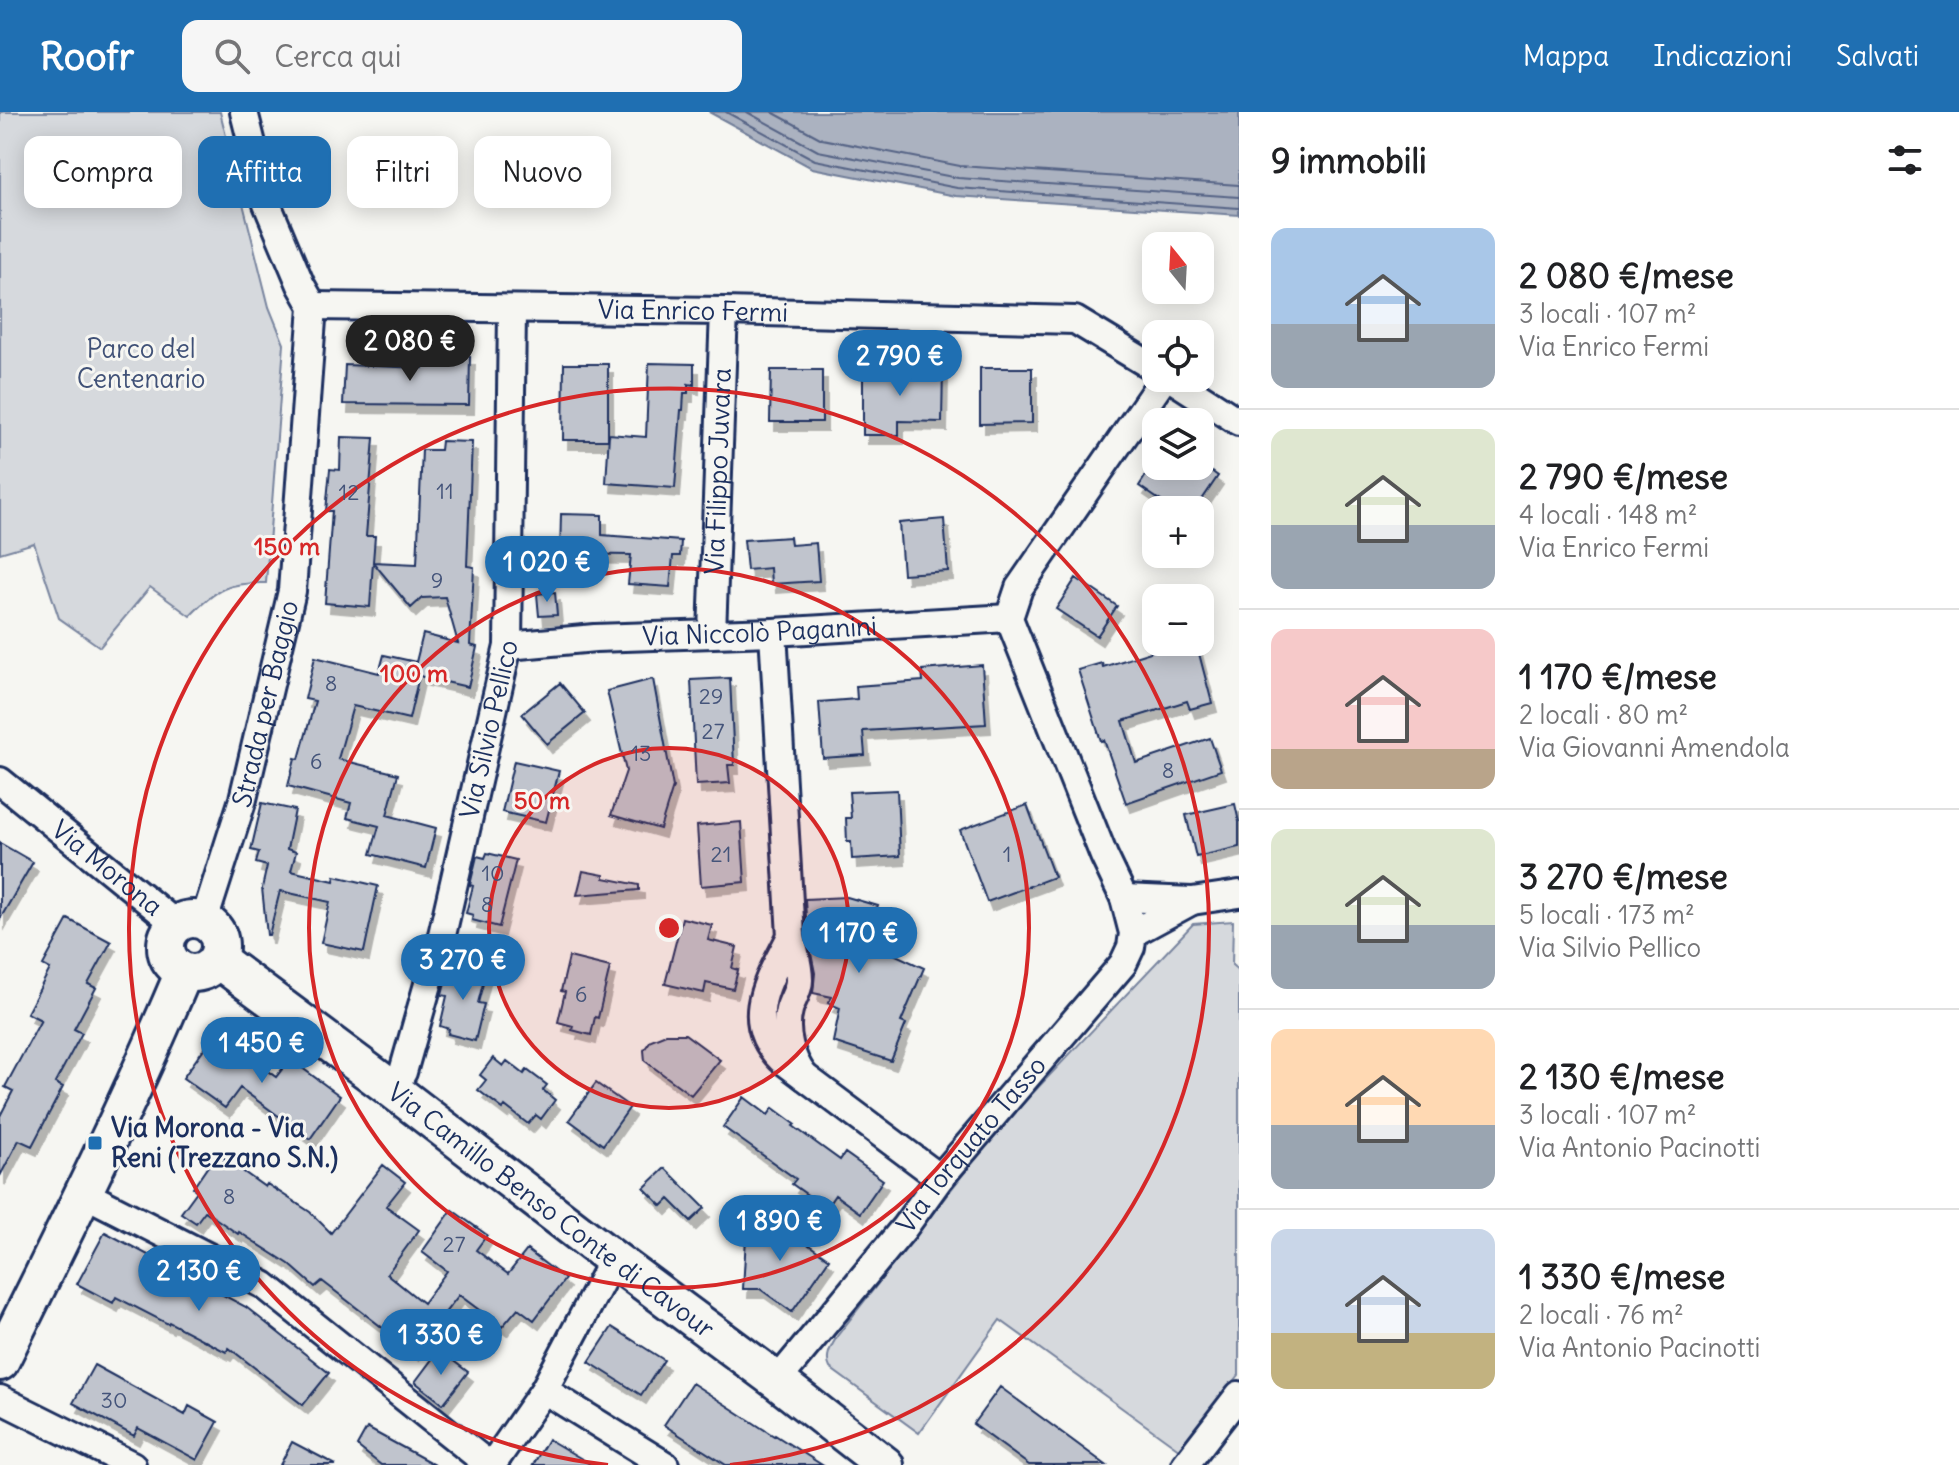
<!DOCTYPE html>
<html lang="it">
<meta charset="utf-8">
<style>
body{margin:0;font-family:Delius,sans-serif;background:#f6f6f6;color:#202124;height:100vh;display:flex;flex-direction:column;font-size:30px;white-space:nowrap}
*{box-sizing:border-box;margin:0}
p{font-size:26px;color:#757577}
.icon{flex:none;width:44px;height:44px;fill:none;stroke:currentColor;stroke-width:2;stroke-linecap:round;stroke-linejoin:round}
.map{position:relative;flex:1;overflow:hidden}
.sheet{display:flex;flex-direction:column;background:#fff;width:720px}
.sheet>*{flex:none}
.hud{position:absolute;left:24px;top:24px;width:760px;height:72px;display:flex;gap:16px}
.needle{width:52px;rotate:342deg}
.controls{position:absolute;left:1142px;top:120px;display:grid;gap:16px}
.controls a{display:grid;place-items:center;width:72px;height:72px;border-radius:16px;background:#fff;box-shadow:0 4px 20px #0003;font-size:40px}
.price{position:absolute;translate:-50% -68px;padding:0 18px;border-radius:28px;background:#1f6fb2;color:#fff;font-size:26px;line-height:52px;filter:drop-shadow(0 2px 4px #0008)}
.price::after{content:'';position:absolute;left:50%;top:48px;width:24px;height:18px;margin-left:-12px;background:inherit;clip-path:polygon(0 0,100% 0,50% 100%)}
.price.active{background:#222;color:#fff}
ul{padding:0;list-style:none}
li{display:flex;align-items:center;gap:24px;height:200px;padding:0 32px}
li+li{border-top:2px solid #e0e0e0}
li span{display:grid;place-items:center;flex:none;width:224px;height:160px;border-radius:16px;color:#555}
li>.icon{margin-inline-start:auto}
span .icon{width:96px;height:96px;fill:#fffc;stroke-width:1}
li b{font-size:34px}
h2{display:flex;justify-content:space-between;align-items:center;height:96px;padding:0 32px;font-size:34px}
.chip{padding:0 28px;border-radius:16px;background:#fff;box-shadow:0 4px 20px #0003;font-size:28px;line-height:72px}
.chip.active{background:#1f6fb2;color:#fff}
header{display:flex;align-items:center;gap:48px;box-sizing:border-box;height:112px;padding:0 40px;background:#1f6fb2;color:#fff}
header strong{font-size:38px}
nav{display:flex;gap:44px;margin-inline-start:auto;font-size:28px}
.search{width:560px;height:72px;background:#f6f6f6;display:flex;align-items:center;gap:20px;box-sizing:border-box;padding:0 28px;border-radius:16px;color:#757577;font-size:30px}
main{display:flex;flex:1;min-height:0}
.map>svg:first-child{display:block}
</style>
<header>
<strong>Roofr</strong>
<div class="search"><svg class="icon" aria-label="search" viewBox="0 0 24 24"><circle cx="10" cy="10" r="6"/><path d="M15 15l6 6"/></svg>Cerca qui</div>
<nav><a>Mappa</a><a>Indicazioni</a><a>Salvati</a></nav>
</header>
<main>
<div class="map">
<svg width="1239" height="1353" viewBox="0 0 1239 1353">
<defs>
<filter id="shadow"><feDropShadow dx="5" dy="9" stdDeviation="0" flood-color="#0004"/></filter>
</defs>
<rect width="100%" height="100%" fill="#f6f6f2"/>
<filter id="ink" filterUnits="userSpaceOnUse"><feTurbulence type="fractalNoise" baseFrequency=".0125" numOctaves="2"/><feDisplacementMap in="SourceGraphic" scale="16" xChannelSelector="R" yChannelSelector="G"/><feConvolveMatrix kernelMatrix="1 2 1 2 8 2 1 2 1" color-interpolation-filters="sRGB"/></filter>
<g filter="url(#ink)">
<!-- green -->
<path fill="#d6d9dd" stroke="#78849e" stroke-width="2" d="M0,0H220L269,195L284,232L266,471C228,470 216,477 190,504L150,475L100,535L59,506L34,431L0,441Z
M1233,809L1232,853L1239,859V1263L1180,1338L1000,1208L919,1321L830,1256C824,1244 832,1233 838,1223L996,1020L1193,812Z"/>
<!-- water -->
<path fill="#abb2c0" stroke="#717e99" stroke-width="2" d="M709,0H1239V103L956,84L812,56Z"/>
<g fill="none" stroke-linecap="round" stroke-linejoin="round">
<!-- shore -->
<path stroke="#556385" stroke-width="2" d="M726,0L815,48L957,76L1239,96
M747,0L818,39L958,66L1239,85
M772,0L822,27L960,54L1239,73"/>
</g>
<!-- building -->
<path fill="#c0c4cd" stroke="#1b2f5e" stroke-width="2" filter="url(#shadow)" d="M423,243L470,244L469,293L343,292L345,253L423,256Z
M649,251L694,252V273L688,272V281H684L683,298H681L675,376L606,371L609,322L646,325Z
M564,252H608V328H563Z
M863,255L943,256L942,310L899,309V323H863Z
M980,256H1032V311L980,312Z
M771,258H822V310H770Z
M341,325L374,326L366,424H375L373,450L417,452L422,338H440L441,329L472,330L467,454L474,455L470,533L477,535L468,575L419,564L409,607L353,594L338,647L398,662L387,703L436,716L426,756L371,742L379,714L347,706L351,691L288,674L295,646L299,647L315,589L305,587L315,545L379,561L384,543L416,550L423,522L458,531L445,485L422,486L411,496L373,450L370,495L325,491L332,399H326L330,357L340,358Z
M1152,354H1204L1218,364L1195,398H1174L1139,374Z
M561,402L602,403V423L681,429L680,444H673L670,475L628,472L631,443L560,442Z
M944,407L948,459L903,462L899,411Z
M790,425L791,433L816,431L819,469L771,472L770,456L747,458L744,428Z
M1076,466L1117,494L1097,524L1056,497Z
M555,480L557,503L539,504L537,482Z
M1182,530H1196L1212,591L1190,597L1187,589L1123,609L1136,651L1210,626L1221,658L1126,691L1104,628L1101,629L1078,558L1102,551L1103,555Z
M982,553L986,612L863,619L865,643L823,646L819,590L857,587L856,574L923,569L922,558Z
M730,566L734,653H728L730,671L696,673L691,568Z
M653,567L673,675L660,717L611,703L626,659L607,579Z
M560,571L585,601L547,632L522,602Z
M514,649L559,659L546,710L502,700Z
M897,678L900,744L852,747L851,730H847L846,706H851L849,680Z
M262,691L295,698L287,737L296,740L291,759L334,769L335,764L378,774L364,840L321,831L330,790L280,779L269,823H267L262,776L267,754L256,751L259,740L251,738Z
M1235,692L1239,710V735L1196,745L1186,703Z
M1027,693L1054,765L987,790L960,718Z
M741,710L745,770L701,774L697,714Z
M0,731L33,750L0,807Z
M487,741L516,748L499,815L472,808L473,803L466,801L473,774L470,773L477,744L485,746Z
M583,759L604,763V766L639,773V778L577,783Z
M847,785L878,794L874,805L879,806L872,832L924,856L901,910L906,912L891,949L833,930L840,896L828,891L832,885L813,881L815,861L807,822L805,787Z
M682,806L712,813L708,828L737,835L732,856L738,858L733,877L706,871L704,881L665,872Z
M68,807L111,830L88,872L96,876L74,917L82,921L55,971L63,975L32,1034L19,1028L0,1064V1004L13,979L5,975L41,908L27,901L50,857L43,853Z
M569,845L610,855L598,906L595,905L591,923L572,918L573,914L558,910L565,880L561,879Z
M450,852L486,860L478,891L484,892L475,929L448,922L449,917L440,914L447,884L442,883Z
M215,921L276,965L290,947L340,984L310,1027L240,976L225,996L183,966Z
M666,922H685L720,948L691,983L645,949L644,938L651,928Z
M493,946L503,954L507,949L524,962L527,958L547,973L543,978L555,988L541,1007L536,1003L528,1012L505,994L503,997L478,978L486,968L480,963Z
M596,971L630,995L603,1033L569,1008Z
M744,985L768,1003L773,996L795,1012L793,1014L840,1048L845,1041L883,1068L860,1101L835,1083L826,1096L792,1072L796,1067L723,1015Z
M217,1041L265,1075L267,1072L310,1100L331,1121L383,1053L405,1070L386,1094L419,1118L387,1162L423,1191L447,1159L422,1140L452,1098L487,1123L476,1138L508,1162L527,1138L565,1167L534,1208L518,1196L502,1215L459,1183L414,1240L322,1169L315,1175L289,1152L239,1120L238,1122L205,1099L196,1111L181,1101L197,1079L193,1076Z
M665,1056L705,1096L691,1109L669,1087L662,1094L644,1076Z
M747,1108L777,1111L829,1147L792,1200L760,1177H743Z
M105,1120L161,1150L166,1142L197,1159L193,1167L246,1195L329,1261L303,1293L229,1236L226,1240L169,1210L168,1212L116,1185L113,1191L77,1172Z
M612,1215L664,1248L641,1283L589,1250Z
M439,1238L468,1260L443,1292L415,1270Z
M94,1253L185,1303L189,1294L218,1310L197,1348L138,1316L134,1324L73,1291Z
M692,1271L774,1324L775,1323L822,1353H726L664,1313Z
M1000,1275L1106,1353H1029L973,1312Z
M367,1316L435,1353H381L357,1334Z
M548,1327L592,1353H533Z
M292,1330L336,1353H280Z"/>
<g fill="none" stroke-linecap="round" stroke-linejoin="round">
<!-- street casing -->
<g stroke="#1b2f5e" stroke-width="32">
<g id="street">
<path id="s1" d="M313,194L724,199L1075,208L1156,257"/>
<path d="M1171,266L1239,310"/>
<path d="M773,520L791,824C794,838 799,853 799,868C799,879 792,887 789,898C783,920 791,947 804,964"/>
<path id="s2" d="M712,521L724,199"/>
<path id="s3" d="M508,534L595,526L773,520L1009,506"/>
<path id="s4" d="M0,669L176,812"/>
<path d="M1124,786L1192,789L1239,782"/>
<path id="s5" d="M204,809L243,687L292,479L313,194L301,173L267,92L244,0"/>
<path d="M1133,821L1192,789"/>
<path d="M791,824C771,865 740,906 781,947L940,1066"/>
<path id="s6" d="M393,978L403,960L442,823L508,534L512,198"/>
<path d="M83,1081L264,1173L489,1353"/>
<path id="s7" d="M777,1269L904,1116L940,1066L1123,852L1131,835L1133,821L1124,786L1104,744L1009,506L1019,476L1164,266"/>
<path d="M544,1278L665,1353"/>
<path d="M0,1287L132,1353"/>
<path d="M492,1353L544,1278L613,1147"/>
<path d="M1185,1353L1239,1283"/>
</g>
</g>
<!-- secondary casing -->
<g stroke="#1b2f5e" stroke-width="42">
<g id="secondary">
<circle cx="193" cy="834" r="27"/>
<path id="s8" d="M217,847L393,978L613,1147L777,1269L885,1353"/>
<path d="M0,1250C64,1121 128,993 184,860"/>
</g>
</g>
<!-- street -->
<use href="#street" stroke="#f6f6f2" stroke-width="26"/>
<!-- secondary -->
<use href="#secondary" stroke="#f6f6f2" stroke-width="36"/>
</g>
</g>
<!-- distance rings -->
<circle cx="669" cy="816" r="180" fill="#d62828" fill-opacity=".12"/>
<g fill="none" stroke="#d62828" stroke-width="4">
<circle cx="669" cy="816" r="180"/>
<circle cx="669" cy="816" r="360"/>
<path d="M608 1353A540 540 0 1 1 730 1353"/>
</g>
<!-- markers -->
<rect fill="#1f6fb2" stroke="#f6f6f2" stroke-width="3" x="87" y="1023" width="16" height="16" rx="4"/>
<g text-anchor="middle" stroke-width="6" stroke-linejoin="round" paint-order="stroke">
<!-- number labels -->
<g font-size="22" fill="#44547a">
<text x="445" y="387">11</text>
<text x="349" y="388">12</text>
<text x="437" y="476">9</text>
<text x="331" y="579">8</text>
<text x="711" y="592">29</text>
<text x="713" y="627">27</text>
<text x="641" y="649">13</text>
<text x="316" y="657">6</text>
<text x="1168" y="666">8</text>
<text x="721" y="750">21</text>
<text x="1007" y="750">1</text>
<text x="493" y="769">10</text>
<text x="487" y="800">8</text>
<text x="581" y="890">6</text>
<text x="229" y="1092">8</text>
<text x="454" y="1140">27</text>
<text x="114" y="1296">30</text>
</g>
<!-- street labels -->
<g font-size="26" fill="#1b2f5e" stroke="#f6f6f2">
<text dy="9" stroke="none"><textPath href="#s1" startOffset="380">Via Enrico Fermi</textPath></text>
<text dy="9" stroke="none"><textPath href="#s2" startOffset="162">Via Filippo Juvara</textPath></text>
<text dy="9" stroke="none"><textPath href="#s3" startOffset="252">Via Niccolò Paganini</textPath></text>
<text dy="9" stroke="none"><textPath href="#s5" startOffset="226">Strada per Baggio</textPath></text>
<text dy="9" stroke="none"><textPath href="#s6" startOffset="374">Via Silvio Pellico</textPath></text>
<text dy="9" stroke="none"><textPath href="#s4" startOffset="138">Via Morona</textPath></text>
<text dy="9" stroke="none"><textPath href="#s7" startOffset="306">Via Torquato Tasso</textPath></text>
<text dy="9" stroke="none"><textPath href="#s8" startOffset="418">Via Camillo Benso Conte di Cavour</textPath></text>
</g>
<!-- park labels -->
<g font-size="26" fill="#405177" stroke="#f6f6f2">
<text x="141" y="246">Parco del<tspan x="141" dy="30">Centenario</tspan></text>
</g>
<!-- poi labels -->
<g font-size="26" font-weight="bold" fill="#1b2f5e" stroke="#f6f6f2" text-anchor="start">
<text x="111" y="1025">Via Morona - Via<tspan x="111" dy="30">Reni (Trezzano S.N.)</tspan></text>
</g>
</g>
<circle cx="669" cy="816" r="12" fill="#d62828" stroke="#f6f6f2" stroke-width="4"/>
<g font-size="24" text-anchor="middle" font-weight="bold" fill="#d62828" stroke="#f6f6f2" stroke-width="6" stroke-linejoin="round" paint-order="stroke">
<text x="287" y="443">150 m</text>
<text x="414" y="570">100 m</text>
<text x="542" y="697">50 m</text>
</g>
</svg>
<div class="controls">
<a><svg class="needle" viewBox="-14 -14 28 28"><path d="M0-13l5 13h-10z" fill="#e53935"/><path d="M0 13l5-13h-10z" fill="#757577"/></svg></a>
<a><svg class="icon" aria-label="locate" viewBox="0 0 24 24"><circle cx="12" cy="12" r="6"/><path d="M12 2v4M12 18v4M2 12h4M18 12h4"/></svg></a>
<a><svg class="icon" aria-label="layers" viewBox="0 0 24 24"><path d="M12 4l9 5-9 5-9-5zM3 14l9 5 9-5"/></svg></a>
<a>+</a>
<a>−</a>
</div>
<b class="price active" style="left:410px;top:271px">2 080 €</b>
<b class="price" style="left:900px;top:286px">2 790 €</b>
<b class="price" style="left:547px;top:492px">1 020 €</b>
<b class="price" style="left:859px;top:863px">1 170 €</b>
<b class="price" style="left:463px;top:890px">3 270 €</b>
<b class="price" style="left:262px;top:973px">1 450 €</b>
<b class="price" style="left:780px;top:1151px">1 890 €</b>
<b class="price" style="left:199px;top:1201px">2 130 €</b>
<b class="price" style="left:441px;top:1265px">1 330 €</b>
<div class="hud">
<a class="chip">Compra</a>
<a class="chip active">Affitta</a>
<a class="chip">Filtri</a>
<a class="chip">Nuovo</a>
</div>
</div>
<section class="sheet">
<h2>9 immobili<svg class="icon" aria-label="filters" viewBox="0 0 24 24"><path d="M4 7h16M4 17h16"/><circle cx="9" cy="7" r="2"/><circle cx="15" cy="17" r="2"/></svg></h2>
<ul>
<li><span style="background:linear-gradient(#a9c7e8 60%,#9aa5b1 0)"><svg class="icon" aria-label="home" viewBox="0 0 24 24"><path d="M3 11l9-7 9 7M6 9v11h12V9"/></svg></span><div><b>2 080 €/mese</b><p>3 locali · 107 m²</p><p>Via Enrico Fermi</p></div></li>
<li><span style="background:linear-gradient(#dfe7d0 60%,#9aa5b1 0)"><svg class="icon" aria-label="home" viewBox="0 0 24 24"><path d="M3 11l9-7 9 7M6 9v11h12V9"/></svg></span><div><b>2 790 €/mese</b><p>4 locali · 148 m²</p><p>Via Enrico Fermi</p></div></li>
<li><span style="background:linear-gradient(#f6c9c9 75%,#b9a48a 0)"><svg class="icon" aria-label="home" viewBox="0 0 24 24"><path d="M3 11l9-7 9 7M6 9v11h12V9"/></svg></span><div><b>1 170 €/mese</b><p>2 locali · 80 m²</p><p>Via Giovanni Amendola</p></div></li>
<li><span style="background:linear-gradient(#dfe7d0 60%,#9aa5b1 0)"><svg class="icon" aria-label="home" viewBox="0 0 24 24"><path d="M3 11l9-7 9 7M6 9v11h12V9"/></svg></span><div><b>3 270 €/mese</b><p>5 locali · 173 m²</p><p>Via Silvio Pellico</p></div></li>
<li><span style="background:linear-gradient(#ffd9b3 60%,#9aa5b1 0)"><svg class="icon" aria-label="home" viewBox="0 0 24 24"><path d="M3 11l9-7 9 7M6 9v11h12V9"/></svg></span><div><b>2 130 €/mese</b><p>3 locali · 107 m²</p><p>Via Antonio Pacinotti</p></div></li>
<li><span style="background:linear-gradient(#c9d6e8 65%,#c2b280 0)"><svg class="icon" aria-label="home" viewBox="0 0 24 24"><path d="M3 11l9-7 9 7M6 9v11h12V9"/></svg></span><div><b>1 330 €/mese</b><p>2 locali · 76 m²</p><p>Via Antonio Pacinotti</p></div></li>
</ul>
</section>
</main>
